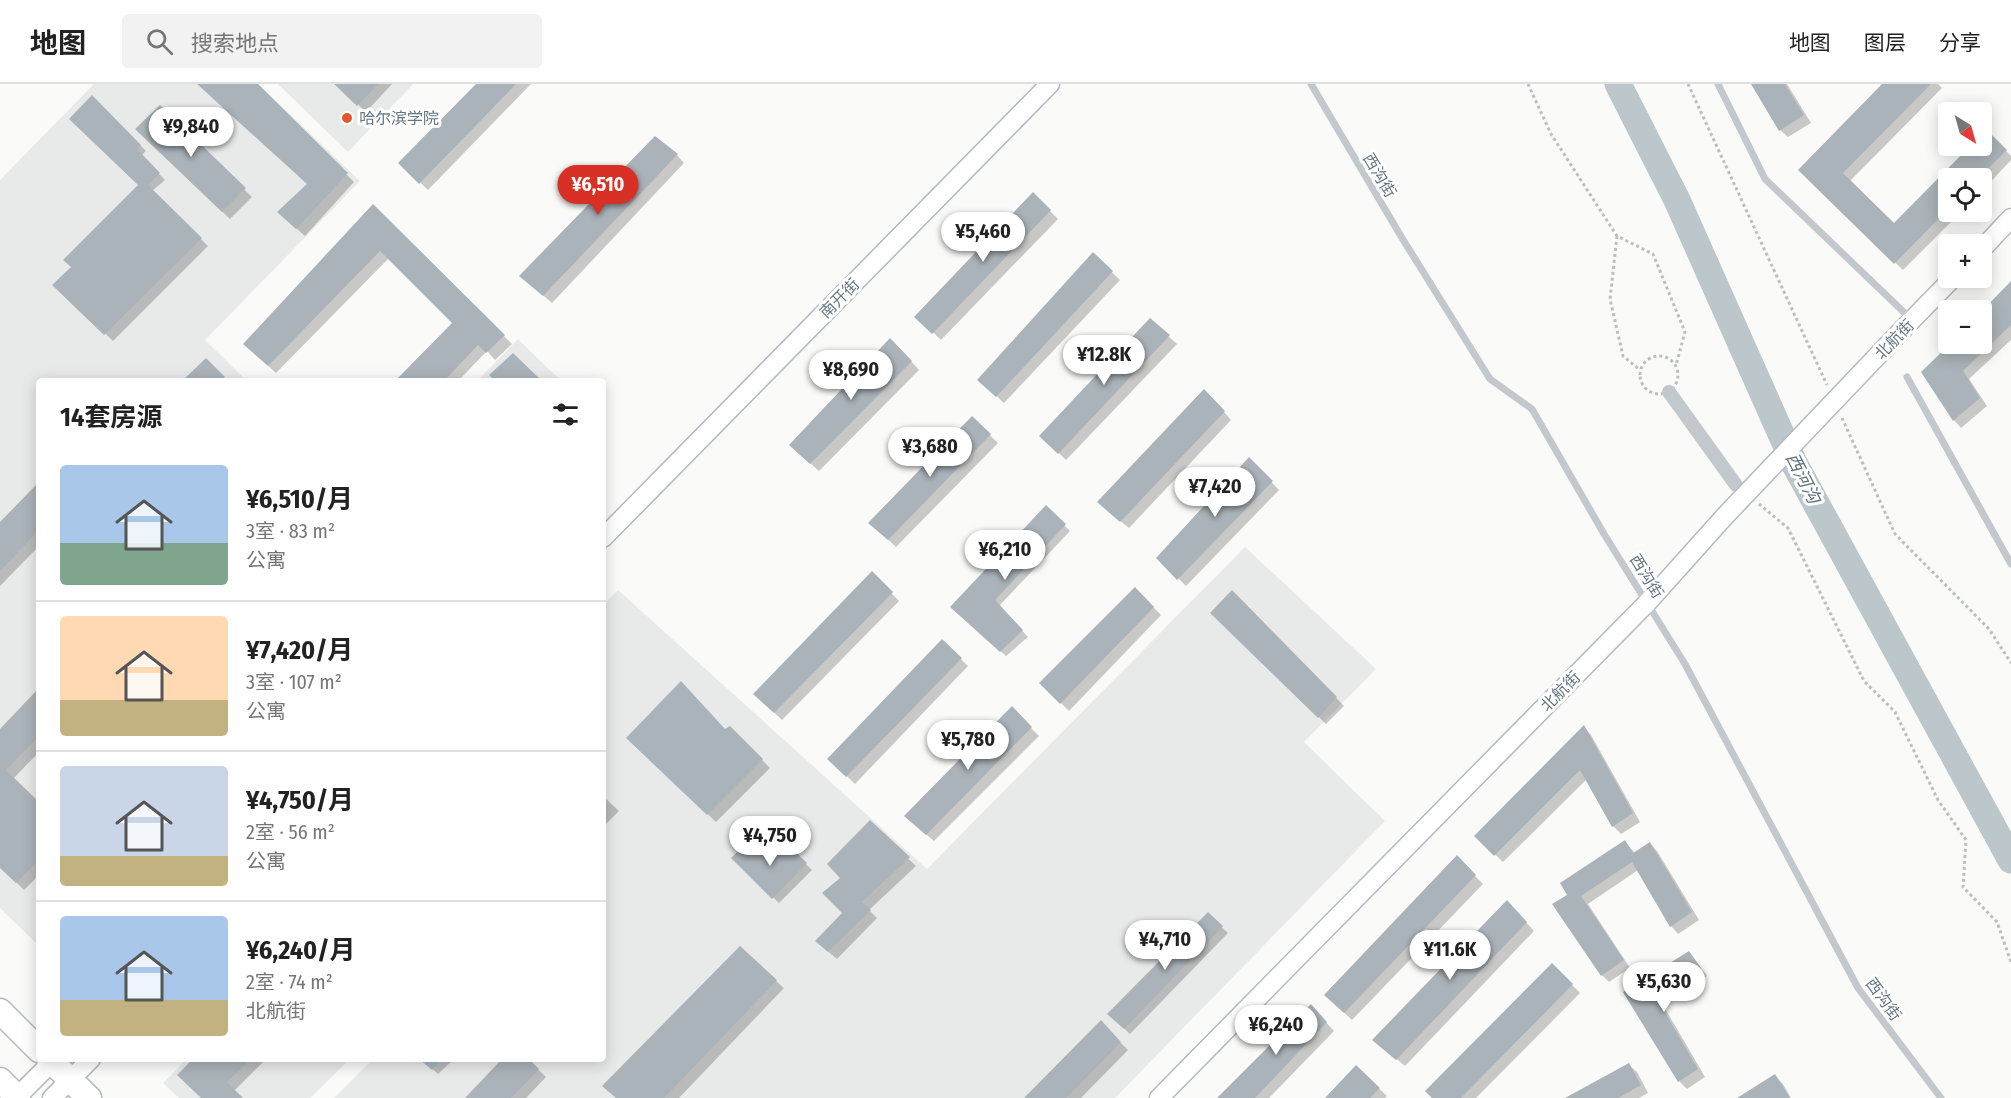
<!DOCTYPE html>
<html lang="zh">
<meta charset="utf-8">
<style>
body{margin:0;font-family:"Fira Sans Condensed","Noto Sans SC",sans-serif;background:#f2f2f2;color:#222;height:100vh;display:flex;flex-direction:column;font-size:22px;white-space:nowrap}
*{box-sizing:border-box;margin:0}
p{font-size:20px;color:#767676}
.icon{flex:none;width:33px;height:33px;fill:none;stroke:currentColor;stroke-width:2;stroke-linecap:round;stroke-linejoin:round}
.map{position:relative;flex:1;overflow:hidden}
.details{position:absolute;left:36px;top:294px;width:570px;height:684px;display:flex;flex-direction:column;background:#fff;border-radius:6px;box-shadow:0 3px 15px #0003}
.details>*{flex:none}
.needle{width:39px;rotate:143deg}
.controls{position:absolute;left:1938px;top:18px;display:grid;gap:12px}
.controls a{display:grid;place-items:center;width:54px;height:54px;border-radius:6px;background:#fff;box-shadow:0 3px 15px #0003;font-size:30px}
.price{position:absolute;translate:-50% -51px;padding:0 14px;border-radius:21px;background:#fff;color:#222;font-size:20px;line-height:39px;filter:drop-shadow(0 2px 3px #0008)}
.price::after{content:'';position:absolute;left:50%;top:36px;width:18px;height:14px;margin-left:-9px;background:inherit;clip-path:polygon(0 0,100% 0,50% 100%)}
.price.current{background:#d93025;color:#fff}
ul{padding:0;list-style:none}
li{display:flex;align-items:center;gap:18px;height:150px;padding:0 24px}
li+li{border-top:2px solid #e0e0e0}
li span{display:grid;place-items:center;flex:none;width:168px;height:120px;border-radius:6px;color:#555}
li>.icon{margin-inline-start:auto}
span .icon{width:72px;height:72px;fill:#fffc;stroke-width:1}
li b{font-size:26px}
h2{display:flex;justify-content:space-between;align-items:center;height:72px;padding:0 24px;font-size:26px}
header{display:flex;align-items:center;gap:36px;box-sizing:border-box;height:84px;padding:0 30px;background:#fff;border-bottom:2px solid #e0e0e0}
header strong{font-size:28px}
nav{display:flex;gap:33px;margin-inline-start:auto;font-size:21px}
.search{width:420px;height:54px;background:#f2f2f2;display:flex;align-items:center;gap:15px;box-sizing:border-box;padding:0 21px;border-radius:6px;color:#767676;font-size:22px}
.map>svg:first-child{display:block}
</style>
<header>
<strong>地图</strong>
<div class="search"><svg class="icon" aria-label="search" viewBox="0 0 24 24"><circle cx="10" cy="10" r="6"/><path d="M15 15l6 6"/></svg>搜索地点</div>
<nav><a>地图</a><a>图层</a><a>分享</a></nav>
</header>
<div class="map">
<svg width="2011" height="1014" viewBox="0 0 2011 1014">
<rect width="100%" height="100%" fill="#fafaf8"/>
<!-- built -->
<path fill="#e8e9e9" d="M94,0H258L360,97L205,256L247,297H39V862L0,824V96Z
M278,0H413L348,68Z
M518,255L561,297H477Z
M1245,463L1376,585L1304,658L1385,737L1115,1014H334L373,975H603V521L618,506L927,785Z
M187,975H350L310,1014H179L163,999Z"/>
<!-- shadow -->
<path fill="#0003" d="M199,0H255L354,98L305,152L287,136L308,100Z
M336,0H392L366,28Z
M478,0H531L428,106L400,79Z
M1752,0H1787L1811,39L1788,53L1780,46Z
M1884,0H1938L1942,4L1849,98L1894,141L1972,62H1982V52L1986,47L2011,72V76L1982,107V94H1948V128H1961L1903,186L1800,86Z
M92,13L146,67L141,72L165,96L152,107L208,162L113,257L54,201L72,184L140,101Z
M160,23L252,113L230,135L137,45Z
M677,71L684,79L552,219L529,199Z
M1033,110L1058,135L941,256L917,233Z
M373,122L512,260L495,276L487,267L458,297H397L454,239L389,174L276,289L252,267Z
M1093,170L1120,196L1004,319L987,303Z
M2011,199V256L1969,295L1987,322L1961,344L1954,336L1923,288L1952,260H1982V229Z
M1150,236L1177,260L1066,376L1041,352Z
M898,263L919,286L819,387L799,369Z
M1212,314L1231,336L1129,444L1107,426Z
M972,334L998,359L896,463L878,446Z
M1249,375L1279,406L1186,502L1158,474Z
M39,400V462L0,502V440Z
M1046,423L1070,447L999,522L1028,553L1006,572L957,528Z
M872,489L899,517L782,636L763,618Z
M1135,505L1161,531L1069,627L1041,599Z
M1232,508L1344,622L1326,640L1212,529Z
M942,557L968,582L855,700L829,675Z
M39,606V668L13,695L39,720V791L24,806L0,782V647Z
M1012,625L1039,652L934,757L914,740Z
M1584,643L1591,651L1640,738L1621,750L1613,742L1587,695L1503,778L1476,752Z
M730,644L770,684L716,738L628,654L726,646Z
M603,712L619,727L603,743Z
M870,739L916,782L869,826L877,834L837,875L825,865L844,829Z
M1625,758L1635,769L1649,759L1657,767L1699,836L1678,850L1671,842L1638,786L1588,820L1630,884L1609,898L1602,891L1569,811Z
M786,761L812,786L779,819L733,774L769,777Z
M1457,774L1483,800L1352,936L1333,918Z
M1514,825L1534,847L1405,982L1374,956Z
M1208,830L1228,849L1130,950L1109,930Z
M1689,868L1707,892L1663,921L1705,993L1687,1005L1679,997L1625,909Z
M1552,881L1580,909L1476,1014H1434Z
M776,897L784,904L679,1014H617Z
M1311,922L1334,947L1269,1014H1219Z
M1101,939L1128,966L1081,1014H1026Z
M195,975H266L234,1007L241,1014H203Z
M421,975H454L438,990Z
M504,975H527L546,993L526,1014H467Z
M1629,981L1637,988L1648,1009L1639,1014H1568Z
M1356,983L1387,1012L1385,1014H1327Z
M1775,992L1783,1000L1791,1014H1740Z"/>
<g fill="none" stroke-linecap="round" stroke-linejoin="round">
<!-- river -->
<path stroke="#bbc7cb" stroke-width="27" d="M1618,0L1677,116L1794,379L2011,776"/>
</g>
<!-- building -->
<path fill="#aab3b9" d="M197,0H258L348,89L296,145L277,128L307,100Z
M334,0H378L357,22Z
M476,0H516L419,100L398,79Z
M1751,0H1785L1804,31L1779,47Z
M1882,0H1931L1843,89L1894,139L1970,62H1982V50L1986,45L2007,66L1978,94H1948V125L1894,180L1798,86Z
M92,11L141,61L137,65L160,89L148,101L202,154L104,251L52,201L71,183L63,176L138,101L69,35Z
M160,21L246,104L222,128L135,45Z
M655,52L678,70L543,212L519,192Z
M1033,108L1051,126L932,250L914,233Z
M373,120L505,251L486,269L478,261L444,297H395L452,239L380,167L268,282L243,260Z
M1093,168L1113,187L996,313L977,296Z
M2011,197V241L1963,287L1980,314L1953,337L1921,288L1950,260H1982V227Z
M1150,234L1170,251L1058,370L1039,352Z
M890,254L912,277L810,380L789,361Z
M513,269L542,297H495L489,291Z
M206,274L225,293L221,297H182Z
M1204,305L1225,327L1120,438L1097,418Z
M972,332L991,350L888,456L868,439Z
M1249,373L1273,397L1177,496L1156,474Z
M39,398V446L0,487V438Z
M1046,421L1066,440L995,516L1023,546L1000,568L950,523Z
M872,487L893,508L774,629L753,610Z
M1135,503L1154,523L1060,620L1039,599Z
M1232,506L1337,613L1318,634L1210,529Z
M942,555L962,574L846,693L827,675Z
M681,597L725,645L730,642L763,675L707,731L626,654Z
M39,604V652L6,686L39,718V776L16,799L0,784V645Z
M1012,622L1032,643L926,751L904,732Z
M1584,641L1633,729L1612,743L1580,686L1494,772L1474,752Z
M870,736L910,773L862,818L871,826L828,868L815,857L842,829L822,809L840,794L827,780Z
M1625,756L1633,769L1650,758L1692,828L1670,843L1632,778L1581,812L1624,876L1601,892L1552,820L1567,811L1560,799Z
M749,757L769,775L786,759L807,779L772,815L731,774Z
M1457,771L1476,791L1344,929L1324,911Z
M1507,816L1527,838L1396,976L1372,956Z
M1208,828L1223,842L1124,945L1107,930Z
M740,862L777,896L664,1014H616L602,1002Z
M1689,867L1701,884L1656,913L1698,985L1678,998L1623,908Z
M1552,879L1573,900L1461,1014H1432L1425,1007Z
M1311,920L1327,938L1255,1014H1217Z
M1101,936L1121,958L1066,1014H1024Z
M193,975H251L227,998L243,1014H201L177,991Z
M419,975H443L432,986Z
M502,975H529L539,985L511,1014H465Z
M1629,979L1641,1001L1618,1014H1565Z
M1356,981L1380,1004L1370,1014H1325Z
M1775,990L1790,1014H1737Z"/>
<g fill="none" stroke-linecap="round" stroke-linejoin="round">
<!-- secondary casing -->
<g stroke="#b3babf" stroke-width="21">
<path id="secondary" d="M1982,165L2011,134
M1904,244L1953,194
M603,454L1050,0
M16,1014L52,978
M52,1014L91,975
M1159,1014L1647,519L1725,432"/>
</g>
<!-- highway casing -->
<g stroke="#b4b9bd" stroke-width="27">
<path id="highway" d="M0,927L39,966
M49,975L89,1014
M0,996L18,1014"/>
</g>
<!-- path -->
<path stroke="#bbbfc2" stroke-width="3" stroke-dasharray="3 3" stroke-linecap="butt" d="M1528,0L1551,50L1617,152L1653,170L1685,248L1676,281
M1688,0L1827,301
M1617,152L1610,215L1623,272L1640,286
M1640 291a19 19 0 1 1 38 0a19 19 0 1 1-38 0Z
M1842,334L1895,450L1989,545L2011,579
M1759,420L1788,444L1864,597L1895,628L1938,716L1966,756L1963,803L1997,838L2011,878"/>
<!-- lane -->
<path stroke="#c3c8cc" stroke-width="7" d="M1311,0L1402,154L1490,295L1532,325L1604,450L1685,580L1858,904L1941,1014
M1718,0L1765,95L1912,236
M1907,293L2011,480"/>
<!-- street -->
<path stroke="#c3c8cc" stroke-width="14" d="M1669,308L1736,401"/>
<!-- secondary -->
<use href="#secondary" stroke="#fff" stroke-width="18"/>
<!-- highway -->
<use href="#highway" stroke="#fff" stroke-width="24"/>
<!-- secondary-bridge casing -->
<g stroke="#b3babf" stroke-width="21" stroke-linecap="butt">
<path id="secondary-bridge" d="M1725,432L1904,244"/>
</g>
<!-- secondary-bridge -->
<use href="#secondary-bridge" stroke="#fff" stroke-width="18"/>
</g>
<!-- markers -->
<circle fill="#e4572e" stroke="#fff" stroke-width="2" cx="347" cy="34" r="6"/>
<g text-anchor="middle" stroke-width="6" stroke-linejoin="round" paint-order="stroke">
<!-- poi labels -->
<g font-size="16" fill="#657683" stroke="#fff" text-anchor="start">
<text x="359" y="40">哈尔滨学院</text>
</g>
<!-- street labels -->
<g font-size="16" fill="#657683" stroke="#fff">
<text transform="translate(1380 91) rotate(59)" y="6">西沟街</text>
<text transform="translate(839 214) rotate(-45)" y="6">南开街</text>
<text transform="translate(1894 255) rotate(-46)" y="6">北航街</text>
<text transform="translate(1647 492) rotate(58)" y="6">西沟街</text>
<text transform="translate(1560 607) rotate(-45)" y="6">北航街</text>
<text transform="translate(1884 915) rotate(54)" y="6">西沟街</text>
</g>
<!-- water labels -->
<g font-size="18" font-style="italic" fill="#60757c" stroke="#fff">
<text transform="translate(1803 394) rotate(63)" y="6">西河沟</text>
</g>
</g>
</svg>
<div class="controls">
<a><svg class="needle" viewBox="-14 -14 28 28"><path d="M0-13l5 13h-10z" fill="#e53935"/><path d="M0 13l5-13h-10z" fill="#767676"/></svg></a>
<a><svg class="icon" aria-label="locate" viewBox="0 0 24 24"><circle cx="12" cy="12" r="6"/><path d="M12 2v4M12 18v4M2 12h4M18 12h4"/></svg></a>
<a>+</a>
<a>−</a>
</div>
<b class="price" style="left:191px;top:74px">¥9,840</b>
<b class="price current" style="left:598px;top:132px">¥6,510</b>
<b class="price" style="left:983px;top:179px">¥5,460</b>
<b class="price" style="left:1104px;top:302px">¥12.8K</b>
<b class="price" style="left:851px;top:317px">¥8,690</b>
<b class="price" style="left:930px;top:394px">¥3,680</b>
<b class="price" style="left:1215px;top:434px">¥7,420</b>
<b class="price" style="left:1005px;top:497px">¥6,210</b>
<b class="price" style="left:968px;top:687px">¥5,780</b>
<b class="price" style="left:770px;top:783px">¥4,750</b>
<b class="price" style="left:1165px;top:887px">¥4,710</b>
<b class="price" style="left:1450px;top:897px">¥11.6K</b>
<b class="price" style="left:1664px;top:929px">¥5,630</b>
<b class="price" style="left:1276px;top:972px">¥6,240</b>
<section class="details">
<h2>14套房源<svg class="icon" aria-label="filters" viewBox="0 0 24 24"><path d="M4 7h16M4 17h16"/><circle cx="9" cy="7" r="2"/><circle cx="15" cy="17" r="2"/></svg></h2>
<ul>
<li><span style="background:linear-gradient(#a9c7e8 65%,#7fa58c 0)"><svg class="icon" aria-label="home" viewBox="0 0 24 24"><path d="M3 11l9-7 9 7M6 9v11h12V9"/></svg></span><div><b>¥6,510/月</b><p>3室 · 83 m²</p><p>公寓</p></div></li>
<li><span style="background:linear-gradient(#ffd9b3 70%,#c2b280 0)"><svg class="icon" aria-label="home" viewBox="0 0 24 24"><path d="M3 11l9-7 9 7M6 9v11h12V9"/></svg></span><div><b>¥7,420/月</b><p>3室 · 107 m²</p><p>公寓</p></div></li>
<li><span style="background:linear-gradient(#c9d6e8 75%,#c2b280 0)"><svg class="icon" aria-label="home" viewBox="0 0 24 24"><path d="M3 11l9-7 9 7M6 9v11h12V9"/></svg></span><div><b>¥4,750/月</b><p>2室 · 56 m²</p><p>公寓</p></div></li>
<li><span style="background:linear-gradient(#a9c7e8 70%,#c2b280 0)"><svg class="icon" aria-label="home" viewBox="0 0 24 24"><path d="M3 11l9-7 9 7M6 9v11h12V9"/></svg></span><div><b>¥6,240/月</b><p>2室 · 74 m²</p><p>北航街</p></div></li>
</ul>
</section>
</div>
